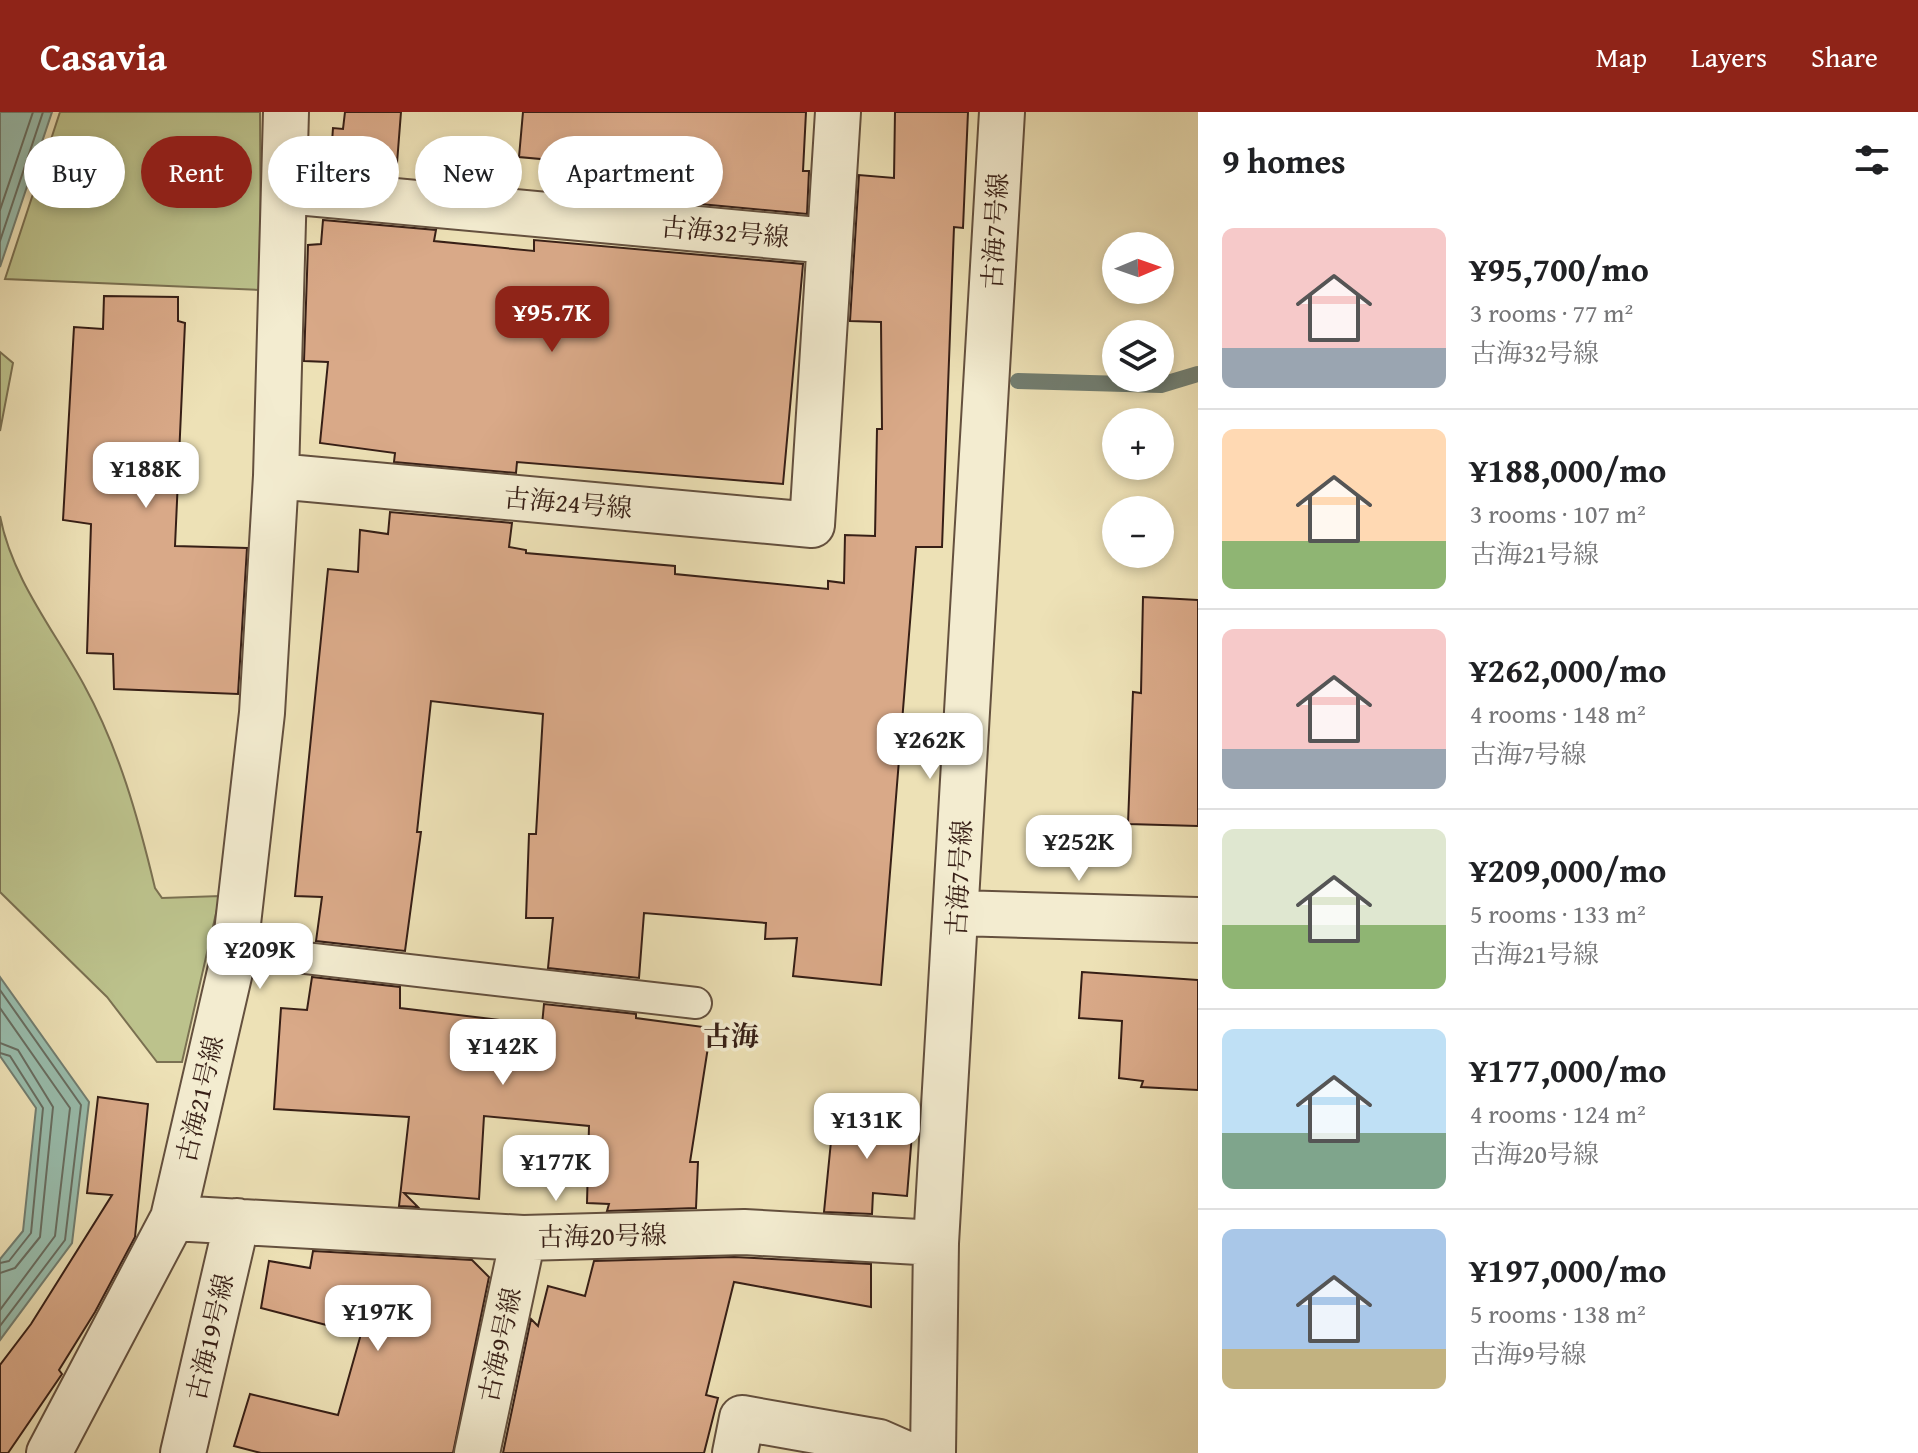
<!DOCTYPE html>
<meta charset="utf-8">
<style>
body{margin:0;font-family:"Gentium Book Plus","Noto Serif JP",serif;background:#f2f2f2;color:#202124;height:100vh;display:flex;flex-direction:column;font-size:30px;white-space:nowrap}
*{box-sizing:border-box;margin:0}
p{font-size:26px;color:#757577}
.icon{flex:none;width:44px;height:44px;fill:none;stroke:currentColor;stroke-width:2;stroke-linecap:round;stroke-linejoin:round}
.map{position:relative;flex:1;overflow:hidden}
.details{display:flex;flex-direction:column;background:#fff;width:720px}
.details>*{flex:none}
.top-card{position:absolute;left:24px;top:24px;width:760px;height:72px;display:flex;gap:16px}
.needle{width:52px;rotate:88deg}
.fabs{position:absolute;left:1102px;top:120px;display:grid;gap:16px}
.fabs a{display:grid;place-items:center;width:72px;height:72px;border-radius:50%;background:#fff;box-shadow:0 4px 12px #0003;font-size:40px}
.price{position:absolute;translate:-50% -68px;padding:0 18px;border-radius:16px;background:#fff;color:#222;font-size:26px;line-height:52px;filter:drop-shadow(0 2px 4px #0008)}
.price::after{content:'';position:absolute;left:50%;top:48px;width:24px;height:18px;margin-left:-12px;background:inherit;clip-path:polygon(0 0,100% 0,50% 100%)}
.price.active{background:#8f2418;color:#fff}
ul{padding:0;list-style:none}
li{display:flex;align-items:center;gap:24px;height:200px;padding:0 24px}
li+li{border-top:2px solid #e0e0e0}
li span{display:grid;place-items:center;flex:none;width:224px;height:160px;border-radius:12px;color:#555}
li>.icon{margin-inline-start:auto}
span .icon{width:96px;height:96px;fill:#fffc;stroke-width:1}
li b{font-size:34px}
h2{display:flex;justify-content:space-between;align-items:center;height:96px;padding:0 24px;font-size:34px}
.tag{padding:0 28px;border-radius:36px;background:#fff;box-shadow:0 4px 12px #0003;font-size:28px;line-height:72px}
.tag.active{background:#8f2418;color:#fff}
header{display:flex;align-items:center;gap:48px;box-sizing:border-box;height:112px;padding:0 40px;background:#8f2418;color:#fff}
header strong{font-size:38px}
nav{display:flex;gap:44px;margin-inline-start:auto;font-size:28px}
main{display:flex;flex:1;min-height:0}
.map>svg:first-child{display:block}
</style>
<header>
<strong>Casavia</strong>
<nav><a>Map</a><a>Layers</a><a>Share</a></nav>
</header>
<main>
<div class="map">
<svg width="1198" height="1341" viewBox="0 0 1198 1341">
<rect width="100%" height="100%" fill="#ede1b6"/>
<filter id="stains"><feTurbulence type="fractalNoise" baseFrequency=".0025" numOctaves="4"/><feColorMatrix values="0 0 0 0 .2 0 0 0 0 .09 0 0 0 0 .02 0 0 0 .5 -.17"/></filter>
<radialGradient id="worn" r=".72"><stop offset=".6" stop-color="#630" stop-opacity="0"/><stop offset="1" stop-color="#630" stop-opacity=".3"/></radialGradient>
<!-- green -->
<path fill="#bcc28c" stroke="#7a7051" stroke-width="2" d="M60,0H260L261,178L5,167Z
M0,240L13,251L0,319Z
M0,404C12,467 54,518 84,573C119,637 138,705 155,776L162,786L220,784L182,950H157L107,885L0,780Z"/>
<!-- water -->
<path fill="#99beae" stroke="#727e71" stroke-width="2" d="M0,0H52L0,155Z
M0,865L89,990L72,1131L0,1228V1147L23,1119L36,996L0,944Z"/>
<g fill="none" stroke-linecap="round" stroke-linejoin="round">
<!-- shore -->
<path stroke="#686e62" stroke-width="2" d="M0,98L33,0
M0,129L43,0
M0,878L81,993L65,1128L0,1214
M0,896L70,996L55,1124L0,1198
M0,931L18,938L53,995L40,1125L15,1156L0,1161
M0,941L10,944L43,996L31,1121L9,1149L0,1151"/>
<!-- stream -->
<path stroke="#727e71" stroke-width="16" d="M1018,269L1161,273L1198,262"/>
</g>
<!-- building -->
<path fill="#d9a988" stroke="#371f16" stroke-width="2" d="M345,0H401L396,64L330,58L333,16L343,17Z
M523,0H806L803,59H809L807,102L604,83L606,53L519,45Z
M895,0H968L963,116L954,115L942,435H916L881,873L793,864L797,826L765,827L766,811L644,801L639,866L548,856L553,806H526L529,722H536L543,602L431,589L417,720H421L405,839L316,829L322,785L295,784L328,457L358,460L360,418L388,422L390,400L512,411L509,435L526,438V441L675,454V462L828,477V469L844,471L845,423L875,424L877,317H882L881,210L850,209L859,63L894,66Z
M323,108L436,118L434,129L534,139V128L803,152L783,372L517,350L516,361L394,350L395,341L320,331L328,250L304,249L308,133L321,132Z
M104,184L178,185V209L185,211L175,434L247,436L238,582L114,577L113,542L87,541L91,412L63,408L74,215L103,217Z
M1143,485L1198,488V714L1128,712L1133,580L1141,581Z
M1082,860L1198,868V978L1141,975L1143,969L1119,966L1122,909L1079,906Z
M312,865L400,875V896L542,913L544,892L636,902V906L711,916L690,1050H698L696,1096L607,1099L609,1092L587,1091L589,1014L484,1004L479,1087L404,1081L418,1095L399,1094L409,1005L274,997L281,896L307,898Z
M98,985L148,992L135,1125L95,1200L59,1258L62,1262L8,1341H0V1253L31,1212L112,1083L87,1081Z
M834,999L913,1009L907,1084L873,1081L872,1102L824,1100Z
M313,1139L472,1148L489,1165L453,1341H261L234,1334L250,1282L338,1303L361,1222L261,1196L269,1149L310,1156Z
M734,1145L871,1152V1195L734,1170L706,1283L718,1286L704,1341H503L531,1207L538,1214L548,1174L585,1184L594,1149Z"/>
<g fill="none" stroke-linecap="round" stroke-linejoin="round">
<!-- lane casing -->
<g stroke="#64503e" stroke-width="34">
<path id="lane" d="M235,838L696,891"/>
</g>
<!-- street casing -->
<g stroke="#64503e" stroke-width="48">
<path id="street" d="M286,0L276,364L812,413L838,0
M286,79L829,129
M957,801L1198,808
M173,1106L523,1126L744,1120L936,1131
M49,1341L173,1106L235,838L262,601L276,364
M183,1341L237,1109
M477,1341L523,1126
M735,1341L742,1306L879,1330L904,1341
M933,1341L936,1131L1002,0"/>
</g>
<!-- lane -->
<use href="#lane" stroke="#f3ecd0" stroke-width="30"/>
<!-- street -->
<use href="#street" stroke="#f3ecd0" stroke-width="44"/>
</g>
<g text-anchor="middle" stroke-width="7" stroke-linejoin="round" paint-order="stroke">
<!-- street labels -->
<g font-size="26" fill="#371f16" stroke="#f3ecd0">
<text transform="translate(995 119) rotate(-87)" y="9">古海7号線</text>
<text transform="translate(725 120) rotate(5)" y="9">古海32号線</text>
<text transform="translate(568 391) rotate(5)" y="9">古海24号線</text>
<text transform="translate(959 766) rotate(-87)" y="9">古海7号線</text>
<text transform="translate(200 987) rotate(-77)" y="9">古海21号線</text>
<text transform="translate(602 1124) rotate(-1)" y="9">古海20号線</text>
<text transform="translate(210 1225) rotate(-77)" y="9">古海19号線</text>
<text transform="translate(500 1233) rotate(-78)" y="9">古海9号線</text>
</g>
<!-- neighbourhood labels -->
<g font-size="28" font-weight="bold" fill="#371f16" stroke="#f3ecd0">
<text x="731" y="934">古海</text>
</g>
</g>
<rect width="100%" height="100%" filter="url(#stains)"/>
<rect width="100%" height="100%" fill="url(#worn)"/>
</svg>
<div class="fabs">
<a><svg class="needle" viewBox="-14 -14 28 28"><path d="M0-13l5 13h-10z" fill="#e53935"/><path d="M0 13l5-13h-10z" fill="#757577"/></svg></a>
<a><svg class="icon" aria-label="layers" viewBox="0 0 24 24"><path d="M12 4l9 5-9 5-9-5zM3 14l9 5 9-5"/></svg></a>
<a>+</a>
<a>−</a>
</div>
<b class="price active" style="left:552px;top:242px">¥95.7K</b>
<b class="price" style="left:146px;top:398px">¥188K</b>
<b class="price" style="left:930px;top:669px">¥262K</b>
<b class="price" style="left:1079px;top:771px">¥252K</b>
<b class="price" style="left:260px;top:879px">¥209K</b>
<b class="price" style="left:503px;top:975px">¥142K</b>
<b class="price" style="left:867px;top:1049px">¥131K</b>
<b class="price" style="left:556px;top:1091px">¥177K</b>
<b class="price" style="left:378px;top:1241px">¥197K</b>
<div class="top-card">
<a class="tag">Buy</a>
<a class="tag active">Rent</a>
<a class="tag">Filters</a>
<a class="tag">New</a>
<a class="tag">Apartment</a>
</div>
</div>
<section class="details">
<h2>9 homes<svg class="icon" aria-label="filters" viewBox="0 0 24 24"><path d="M4 7h16M4 17h16"/><circle cx="9" cy="7" r="2"/><circle cx="15" cy="17" r="2"/></svg></h2>
<ul>
<li><span style="background:linear-gradient(#f6c9c9 75%,#9aa5b1 0)"><svg class="icon" aria-label="home" viewBox="0 0 24 24"><path d="M3 11l9-7 9 7M6 9v11h12V9"/></svg></span><div><b>¥95,700/mo</b><p>3 rooms · 77 m²</p><p>古海32号線</p></div></li>
<li><span style="background:linear-gradient(#ffd9b3 70%,#8fb573 0)"><svg class="icon" aria-label="home" viewBox="0 0 24 24"><path d="M3 11l9-7 9 7M6 9v11h12V9"/></svg></span><div><b>¥188,000/mo</b><p>3 rooms · 107 m²</p><p>古海21号線</p></div></li>
<li><span style="background:linear-gradient(#f6c9c9 75%,#9aa5b1 0)"><svg class="icon" aria-label="home" viewBox="0 0 24 24"><path d="M3 11l9-7 9 7M6 9v11h12V9"/></svg></span><div><b>¥262,000/mo</b><p>4 rooms · 148 m²</p><p>古海7号線</p></div></li>
<li><span style="background:linear-gradient(#dfe7d0 60%,#8fb573 0)"><svg class="icon" aria-label="home" viewBox="0 0 24 24"><path d="M3 11l9-7 9 7M6 9v11h12V9"/></svg></span><div><b>¥209,000/mo</b><p>5 rooms · 133 m²</p><p>古海21号線</p></div></li>
<li><span style="background:linear-gradient(#bfe0f5 65%,#7fa58c 0)"><svg class="icon" aria-label="home" viewBox="0 0 24 24"><path d="M3 11l9-7 9 7M6 9v11h12V9"/></svg></span><div><b>¥177,000/mo</b><p>4 rooms · 124 m²</p><p>古海20号線</p></div></li>
<li><span style="background:linear-gradient(#a9c7e8 75%,#c2b280 0)"><svg class="icon" aria-label="home" viewBox="0 0 24 24"><path d="M3 11l9-7 9 7M6 9v11h12V9"/></svg></span><div><b>¥197,000/mo</b><p>5 rooms · 138 m²</p><p>古海9号線</p></div></li>
</ul>
</section>
</main>
